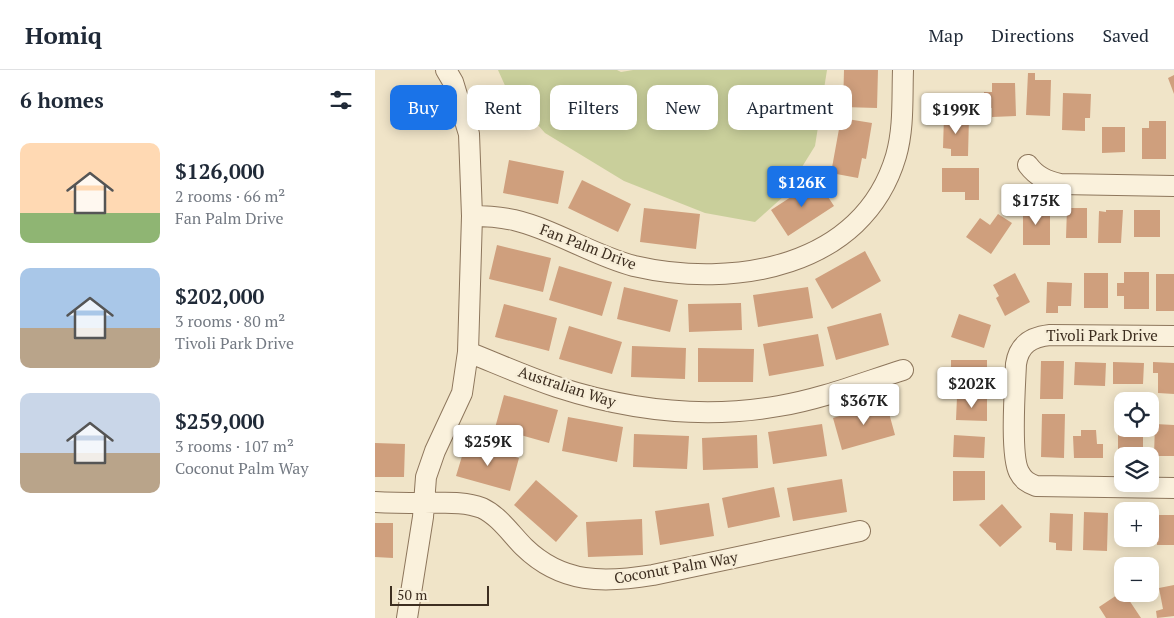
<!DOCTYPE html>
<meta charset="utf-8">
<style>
body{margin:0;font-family:"PT Serif",serif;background:#f6f6f7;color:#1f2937;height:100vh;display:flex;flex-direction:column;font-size:19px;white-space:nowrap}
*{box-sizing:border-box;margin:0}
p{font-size:16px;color:#747a83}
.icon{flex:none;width:28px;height:28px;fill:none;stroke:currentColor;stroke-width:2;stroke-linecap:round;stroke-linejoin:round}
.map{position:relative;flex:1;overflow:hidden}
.details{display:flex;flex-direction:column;background:#fff;width:375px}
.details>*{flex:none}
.hud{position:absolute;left:15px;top:15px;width:475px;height:45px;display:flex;gap:10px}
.tools{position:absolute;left:739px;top:322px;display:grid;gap:10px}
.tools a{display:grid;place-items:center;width:45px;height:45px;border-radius:10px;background:#fff;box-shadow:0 2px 12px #0003;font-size:25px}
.scale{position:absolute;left:15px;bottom:12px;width:99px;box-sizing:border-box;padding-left:5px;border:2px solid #3d2e20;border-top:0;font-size:14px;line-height:18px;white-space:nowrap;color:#3d2e20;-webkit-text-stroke:4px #f7eed8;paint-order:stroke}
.price{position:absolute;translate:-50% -42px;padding:0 11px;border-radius:5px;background:#fff;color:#222;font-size:16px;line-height:32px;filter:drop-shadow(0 1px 2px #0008)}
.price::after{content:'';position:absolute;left:50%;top:30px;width:15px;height:11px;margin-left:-8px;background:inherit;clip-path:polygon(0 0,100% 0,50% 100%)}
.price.on{background:#1a73e8;color:#fff}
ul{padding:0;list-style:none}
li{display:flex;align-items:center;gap:15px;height:125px;padding:0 20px}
li span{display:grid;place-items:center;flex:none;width:140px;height:100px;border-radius:10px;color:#555}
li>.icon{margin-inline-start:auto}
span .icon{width:60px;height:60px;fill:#fffc;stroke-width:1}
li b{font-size:21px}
h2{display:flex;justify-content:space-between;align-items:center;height:60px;padding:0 20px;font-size:21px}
.tag{padding:0 18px;border-radius:10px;background:#fff;box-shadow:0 2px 12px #0003;font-size:18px;line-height:45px}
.tag.on{background:#1a73e8;color:#fff}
header{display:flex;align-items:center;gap:30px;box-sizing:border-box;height:70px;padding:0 25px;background:#fff;border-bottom:1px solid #e0e1e3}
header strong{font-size:24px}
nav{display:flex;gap:28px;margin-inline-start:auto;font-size:18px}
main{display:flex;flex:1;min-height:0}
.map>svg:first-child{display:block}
</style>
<header>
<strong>Homiq</strong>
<nav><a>Map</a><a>Directions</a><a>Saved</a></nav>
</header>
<main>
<section class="details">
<h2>6 homes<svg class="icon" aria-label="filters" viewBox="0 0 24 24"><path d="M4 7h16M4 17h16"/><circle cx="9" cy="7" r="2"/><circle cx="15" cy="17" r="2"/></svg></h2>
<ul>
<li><span style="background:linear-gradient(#ffd9b3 70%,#8fb573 0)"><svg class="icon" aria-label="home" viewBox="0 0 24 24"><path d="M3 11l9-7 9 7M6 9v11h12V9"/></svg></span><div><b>$126,000</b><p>2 rooms · 66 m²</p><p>Fan Palm Drive</p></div></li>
<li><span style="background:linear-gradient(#a9c7e8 60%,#b9a48a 0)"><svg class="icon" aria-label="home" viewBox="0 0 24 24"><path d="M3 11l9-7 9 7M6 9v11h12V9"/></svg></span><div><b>$202,000</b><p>3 rooms · 80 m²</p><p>Tivoli Park Drive</p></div></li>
<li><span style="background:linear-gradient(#c9d6e8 60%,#b9a48a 0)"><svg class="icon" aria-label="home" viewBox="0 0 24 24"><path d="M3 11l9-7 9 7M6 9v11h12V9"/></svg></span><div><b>$259,000</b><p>3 rooms · 107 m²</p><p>Coconut Palm Way</p></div></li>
</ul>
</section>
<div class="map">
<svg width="799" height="548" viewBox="0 0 799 548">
<rect width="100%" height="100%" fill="#f0e4c8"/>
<!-- green -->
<path fill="#c9cf9b" d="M123,0H242L246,2L258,0H452L440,76L409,126L380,152L330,143L249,111L170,63L132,20Z"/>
<!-- building -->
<path fill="#cf9f7d" d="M469,0H503L502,38L468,37Z
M653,3H660V10H676L675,46L651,45Z
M799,5V24L793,8Z
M617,13H640L641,46L617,47V38H609V22H617Z
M688,23L716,24L715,48H710V61L687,60Z
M569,46L594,47L593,86H576V79L568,78Z
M466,48L497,53L491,89L487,88L483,108L456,103Z
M774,51H791V89H767V58H774Z
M727,57H750V82L727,83Z
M134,90L189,101L183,134L128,123Z
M567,98H604V130H590V122H567Z
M207,110L256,134L243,162L193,138Z
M442,110L459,136L413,166L396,140Z
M648,134H659V141L675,140V175H648Z
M269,138L325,144L321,179L265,172Z
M692,138H712V168H691Z
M731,140H748L746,173H723L724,141L731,142Z
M759,140H785V167H759Z
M623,144L637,153L616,184L591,167L605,148L615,155Z
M122,175L176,188L168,222L114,209Z
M490,181L506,211L457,239L440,209Z
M184,196L237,212L227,246L174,230Z
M749,202H774V239H749V226H742V213H749Z
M640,203L655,232L630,246L621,228L624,226L618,215Z
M709,203H733V238H709Z
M781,204H799V241H781Z
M672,212L697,213L696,236H683V243H671Z
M249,217L303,230L295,262L242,249Z
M433,217L438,248L383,257L378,225Z
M366,233L367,260L314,262L313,234Z
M129,234L182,248L174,281L120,267Z
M506,243L514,275L461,290L452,257Z
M584,244L616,255L609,278L576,267Z
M194,256L247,272L237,304L184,289Z
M443,264L449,296L394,306L388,274Z
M257,276L311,278L310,309L256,307Z
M323,278L379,279L378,312H323Z
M576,290H612V314H576Z
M666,291H689L688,329H665Z
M700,292L731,293L730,316L699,315Z
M738,292L769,293L768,314H738Z
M778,292L799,293V324L783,323V303H778Z
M129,325L183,340L174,373L120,358Z
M582,327L612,328V351L581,350Z
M511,332L520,365L467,380L458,348Z
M667,344H690L689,388L666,387Z
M193,347L248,357L242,392L187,381Z
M743,351H748V359H768V386H748V389H743Z
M447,354L452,386L398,394L393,362Z
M780,354L799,355V386H779Z
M706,360H721L722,374H728V388H699L698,366H706Z
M259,364L314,366L312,399L258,397Z
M382,365L383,398L328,400L327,368Z
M579,365L610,367L609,388L578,387Z
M0,373L30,374L29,407H0Z
M91,373L144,388L135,421L81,406Z
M578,401H610V430L578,431Z
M467,409L472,442L418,451L412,418Z
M161,410L203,446L181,472L139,435Z
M399,417L405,447L353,458L347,428Z
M334,433L339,466L285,475L280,441Z
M627,434L647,457L625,477L604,455Z
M709,442L733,443L732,481L708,480Z
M675,443L698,444L697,481L681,480V473L674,472Z
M782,445H799V475H782Z
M267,449L268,485L213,487L211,452Z
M745,449H748V469H769V475L746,476Z
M0,453H18V488L0,487Z
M799,515V546L782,548L781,541L788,539L784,518Z
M748,521V524H750L766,548H731L724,537Z"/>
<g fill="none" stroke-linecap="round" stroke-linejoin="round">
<!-- minor casing -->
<g stroke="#8d765c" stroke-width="22">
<path id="minor" d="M653,95C662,107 672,111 685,114L799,116
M97,146C111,146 125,147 139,150C181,160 217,185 259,196C358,219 488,198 521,86C529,58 527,29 528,0
M799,266L675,265C656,267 644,274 641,294C640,317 635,385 644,402C648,410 653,413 661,416L799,418
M93,282C123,294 152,307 182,317C253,340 330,349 404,336C446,329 487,313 528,300
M0,432C17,433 33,433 50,433C69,433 89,431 107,438C124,446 136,464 149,477C187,514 229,513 278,505L485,461
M32,548L48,447L51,407L60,381L87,323L93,282L97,146L94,64L78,12L71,0"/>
</g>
<!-- minor -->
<use href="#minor" stroke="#faf1dc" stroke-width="20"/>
</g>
<g text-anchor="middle" stroke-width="5" stroke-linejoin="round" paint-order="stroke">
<!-- street labels -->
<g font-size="15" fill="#3d2e20" stroke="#f7eed8">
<text transform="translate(213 177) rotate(21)" y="5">Fan Palm Drive</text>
<text x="727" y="271">Tivoli Park Drive</text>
<text transform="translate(192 317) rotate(18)" y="5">Australian Way</text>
<text transform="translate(301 498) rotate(-10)" y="5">Coconut Palm Way</text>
</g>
</g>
</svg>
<div class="tools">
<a><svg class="icon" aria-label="locate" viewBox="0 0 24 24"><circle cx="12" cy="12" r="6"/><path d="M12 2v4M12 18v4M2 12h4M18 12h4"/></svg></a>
<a><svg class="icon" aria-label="layers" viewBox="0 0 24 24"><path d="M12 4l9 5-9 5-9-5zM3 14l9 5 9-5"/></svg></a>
<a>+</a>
<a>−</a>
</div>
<div class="scale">50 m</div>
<b class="price" style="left:581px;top:65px">$199K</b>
<b class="price on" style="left:427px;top:138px">$126K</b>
<b class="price" style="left:661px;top:156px">$175K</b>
<b class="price" style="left:597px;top:339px">$202K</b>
<b class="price" style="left:489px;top:356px">$367K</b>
<b class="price" style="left:113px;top:397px">$259K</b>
<div class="hud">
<a class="tag on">Buy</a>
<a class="tag">Rent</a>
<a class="tag">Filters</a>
<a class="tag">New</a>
<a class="tag">Apartment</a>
</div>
</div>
</main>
